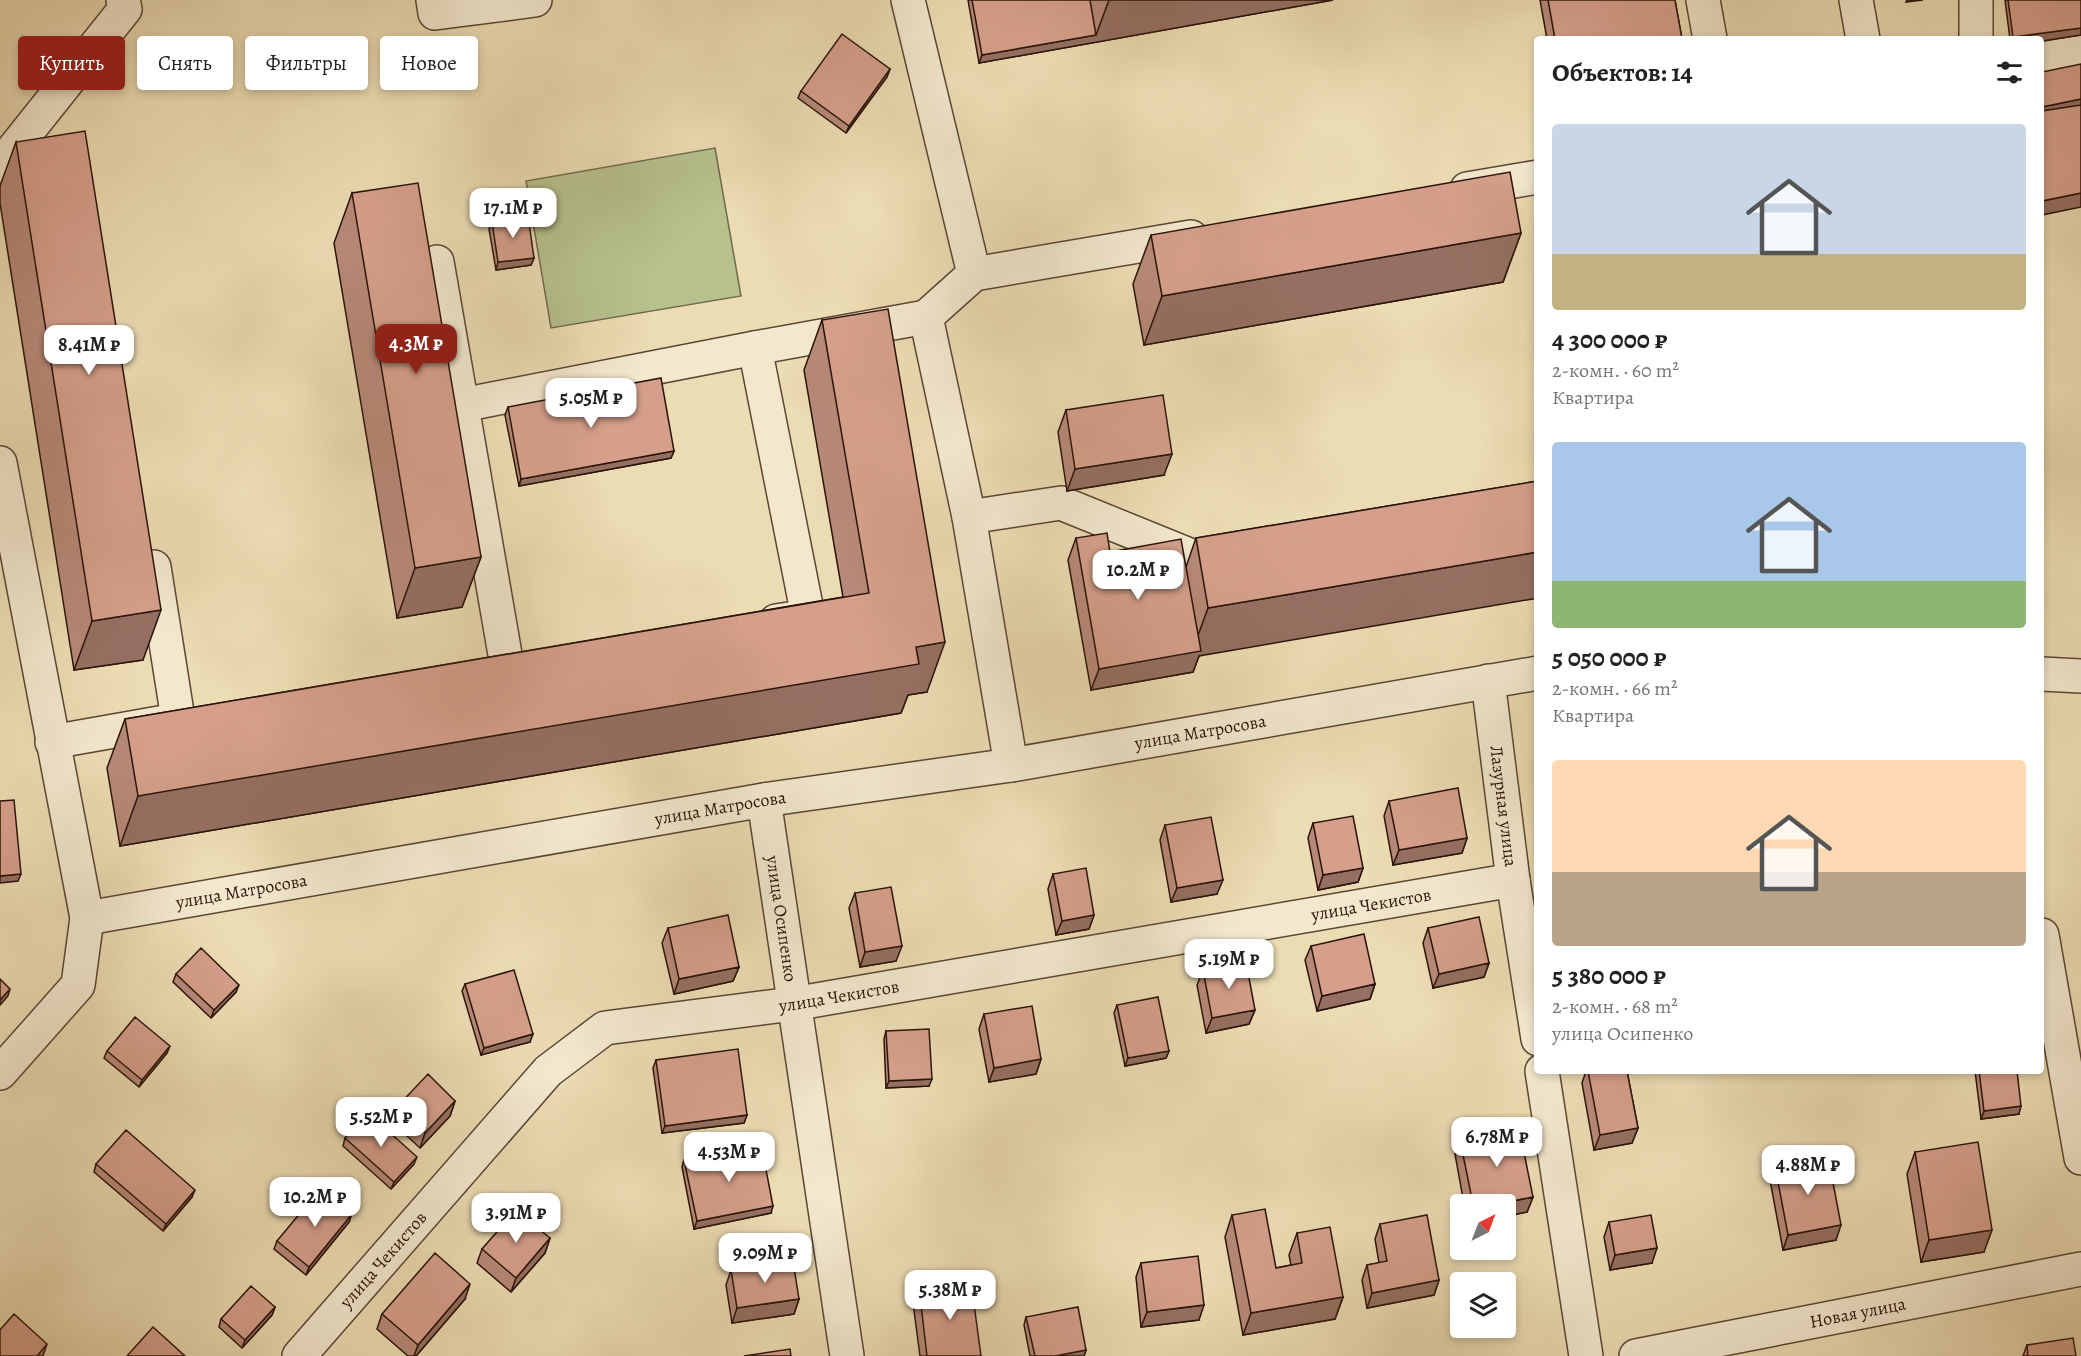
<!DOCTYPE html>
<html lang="ru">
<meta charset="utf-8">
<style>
body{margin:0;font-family:Alegreya,serif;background:#f2f2f2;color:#222;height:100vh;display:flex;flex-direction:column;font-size:22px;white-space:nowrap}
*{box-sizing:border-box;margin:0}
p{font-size:20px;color:#767676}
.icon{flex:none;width:33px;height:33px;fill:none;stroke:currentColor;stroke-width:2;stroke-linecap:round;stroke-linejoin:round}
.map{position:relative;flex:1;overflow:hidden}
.drawer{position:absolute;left:1534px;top:36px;width:510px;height:1038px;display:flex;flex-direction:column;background:#fff;border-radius:6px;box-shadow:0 3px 9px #0003}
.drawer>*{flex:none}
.banner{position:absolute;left:18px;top:36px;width:570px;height:54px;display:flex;gap:12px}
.needle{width:39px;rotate:42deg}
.controls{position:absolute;left:1450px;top:1194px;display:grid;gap:12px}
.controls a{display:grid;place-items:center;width:66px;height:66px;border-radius:6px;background:#fff;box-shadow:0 3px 9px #0003;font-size:30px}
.price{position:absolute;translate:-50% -51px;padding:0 14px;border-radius:12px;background:#fff;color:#222;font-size:20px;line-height:39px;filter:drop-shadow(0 2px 3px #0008)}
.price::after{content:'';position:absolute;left:50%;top:36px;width:18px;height:14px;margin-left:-9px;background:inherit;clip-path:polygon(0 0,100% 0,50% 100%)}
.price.active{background:#8f2418;color:#fff}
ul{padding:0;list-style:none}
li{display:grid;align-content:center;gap:12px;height:318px;padding:0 18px}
li span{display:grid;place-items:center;height:186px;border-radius:6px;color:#555}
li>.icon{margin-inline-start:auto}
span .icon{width:108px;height:108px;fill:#fffc;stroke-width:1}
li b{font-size:26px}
h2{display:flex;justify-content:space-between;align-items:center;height:72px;padding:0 18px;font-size:26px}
.tag{padding:0 21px;border-radius:6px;background:#fff;box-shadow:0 3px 9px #0003;font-size:21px;line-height:54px}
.tag.active{background:#8f2418;color:#fff}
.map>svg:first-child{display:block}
</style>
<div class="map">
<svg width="2081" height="1356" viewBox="0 0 2081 1356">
<rect width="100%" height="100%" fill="#ecdcb3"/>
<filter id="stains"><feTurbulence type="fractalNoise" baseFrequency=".00333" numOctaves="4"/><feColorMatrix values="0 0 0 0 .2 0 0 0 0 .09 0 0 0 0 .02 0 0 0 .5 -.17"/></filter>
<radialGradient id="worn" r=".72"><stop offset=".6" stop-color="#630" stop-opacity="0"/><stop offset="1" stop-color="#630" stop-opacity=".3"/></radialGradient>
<!-- garden -->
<path fill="#b6c18e" stroke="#706a4c" stroke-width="1.5" d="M715,148L741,296L551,328L526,181Z"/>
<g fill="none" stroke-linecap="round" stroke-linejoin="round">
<!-- minor casing -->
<g stroke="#5a4634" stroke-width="36">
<g id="minor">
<path d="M433,0L435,13L535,0"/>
<path d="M908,0L974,274L926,317L969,517L1011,765"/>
<path d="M1703,0L1710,39"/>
<path d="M1856,0L1863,39"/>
<path d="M1976,0V39"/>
<path d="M2042,59L2081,52"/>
<path d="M0,166L125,9L123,0"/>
<path d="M1467,189L1538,177"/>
<path d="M437,262L507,666"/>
<path d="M974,274L1191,237"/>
<path d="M462,405L755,348"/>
<path d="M0,463L87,918"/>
<path d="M969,517L1061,503L1199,559L1232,553"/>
<path d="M154,567L178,719"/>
<path d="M776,621L808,616L755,348L926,317"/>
<path d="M2042,674L2081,676"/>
<path id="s1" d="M1488,681L1513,880L1538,1039"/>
<path d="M52,742L165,722"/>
<path id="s2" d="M764,800L847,1356"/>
<path d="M2042,935L2081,1158"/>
<path d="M1542,1071L1586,1356"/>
<path id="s3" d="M0,1073L78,985L87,918L764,800L1011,765L1538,673"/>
<path id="s4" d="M299,1356L548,1071L605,1028L793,1004L1513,880"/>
<path id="s5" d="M1636,1356L2081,1269"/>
</g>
</g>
<!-- minor -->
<use href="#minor" stroke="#f3e8ce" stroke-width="33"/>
</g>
<!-- wall -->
<path fill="#b78978" stroke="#2a140a" stroke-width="1.5" d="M968,0H1333L979,63Z
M1540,0H1675L1682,39H1547Z
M2005,0H2081V35L2042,41V39H2010Z
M890,69L887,77L846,133L798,98L801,91Z
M16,142L143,660L74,670L0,203V186Z
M352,193L481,557L462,607L397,618L334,243Z
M492,222L534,258L531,265L496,270L489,229Z
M1521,233L1503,282L1144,345L1133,284L1151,235Z
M822,320L927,692L908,695L901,713L120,846L107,768L125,719L843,597L804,370Z
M508,407L674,451L671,458L519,486L505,415Z
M1066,410L1164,475L1067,491L1058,432Z
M1538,481L1199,656L1193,672L1091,690L1068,560L1076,538L1110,552L1186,567L1196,538Z
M1389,801L1467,838L1462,853L1393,865L1384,816Z
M1313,823L1363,868L1358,882L1318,890L1308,838Z
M1165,825L1217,894L1171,902L1160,840Z
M1053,874L1094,915L1089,929L1056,935L1048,889Z
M855,893L896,961L860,967L849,908Z
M668,928L739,967L733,981L674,994L662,943Z
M1428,928L1489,963L1484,977L1433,988L1423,943Z
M1311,946L1375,984L1370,999L1317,1011L1305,960Z
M1203,970L1255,1010L1249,1024L1206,1033L1197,985Z
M176,974L236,992L211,1018L173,982Z
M465,984L530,1042L481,1055L462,991Z
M1117,1005L1169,1051L1166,1058L1125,1066L1114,1013Z
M984,1014L1041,1059L1036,1074L989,1082L979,1029Z
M886,1031L929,1086L886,1088L884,1039Z
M107,1051L167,1053L139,1087L104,1058Z
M656,1060L747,1115L744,1123L662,1133L653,1068Z
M1586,1071H1627L1638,1128L1632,1143L1594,1150L1582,1083Z
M1975,1071H2017L2019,1114L1981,1119Z
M455,1101L450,1116L420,1148L392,1122L397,1107Z
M345,1138L414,1164L391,1189L343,1146Z
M1460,1140L1533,1197L1527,1212L1506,1216V1204H1464L1455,1154Z
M1915,1152L1984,1252L1921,1262L1907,1174Z
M684,1160L771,1213L694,1229L682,1167Z
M96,1164L192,1197L163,1231L94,1172Z
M1775,1166L1836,1240L1783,1250L1770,1180Z
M1232,1215L1276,1268L1291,1265L1289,1255L1297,1233L1343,1297L1335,1319L1243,1335L1225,1237Z
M349,1222L306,1275L274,1249L277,1241Z
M1609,1222L1652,1263L1610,1270L1604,1237Z
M1380,1224L1439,1280L1434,1295L1367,1308L1362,1280L1367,1265L1379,1263L1375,1239Z
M550,1238L545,1253L511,1292L477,1263L482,1249Z
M1141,1263L1199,1320L1141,1327L1136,1277Z
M731,1270L799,1299L794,1314L732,1323L726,1285Z
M919,1288L981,1356H920L913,1303Z
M465,1299L416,1356H408L377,1329L382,1314Z
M275,1307L272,1315L242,1348L219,1327L221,1319Z
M1026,1317L1086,1350L1084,1356H1030L1024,1325Z
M2027,1345L2076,1356H2023Z"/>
<!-- shaded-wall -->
<path fill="#956f61" stroke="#2a140a" stroke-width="1.5" d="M1109,0H1333L979,63L982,55L1096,35Z
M1907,0H1923L1906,2Z
M2081,28V35L2042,41V39H2012L2013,37Z
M890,69L887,77L846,133L849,126Z
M2081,99V106L2042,114V107Z
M2081,193V207L2042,215V201Z
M1521,233L1503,282L1144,345L1162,296Z
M534,258L531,265L496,270L498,262Z
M674,451L671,458L519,486L521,479Z
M1172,454L1164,475L1067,491L1075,469Z
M1538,552V598L1199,656L1193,672L1091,690L1099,669L1192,652L1208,608Z
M481,557L462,607L397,618L415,568Z
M161,610L143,660L74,670L92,621Z
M945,642L927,692L908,695L901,713L120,846L138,796L916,647Z
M1467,838L1462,853L1393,865L1399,850Z
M1363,868L1358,882L1318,890L1323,875Z
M21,874L18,881L0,883V876Z
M1223,880L1217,894L1171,902L1177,888Z
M1094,915L1089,929L1056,935L1062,921Z
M902,946L896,961L860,967L865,952Z
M1489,963L1484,977L1433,988L1439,974Z
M739,967L733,981L674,994L679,979Z
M1375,984L1370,999L1317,1011L1322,996Z
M239,985L236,992L211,1018L214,1010Z
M10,989L8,996L0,1005V1000Z
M1255,1010L1249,1024L1206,1033L1212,1018Z
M533,1034L530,1042L481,1055L484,1048Z
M170,1046L167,1053L139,1087L142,1080Z
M1169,1051L1166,1058L1125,1066L1128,1058Z
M1041,1059L1036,1074L989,1082L994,1068Z
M932,1079L929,1086L886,1088L889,1081Z
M455,1101L450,1116L420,1148L425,1133Z
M2021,1106L2019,1114L1981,1119L1984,1111Z
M747,1115L744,1123L662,1133L665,1126Z
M1638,1128L1632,1143L1594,1150L1600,1135Z
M417,1157L414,1164L391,1189L394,1182Z
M195,1190L192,1197L163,1231L166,1224Z
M1533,1197L1527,1212L1506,1216V1204H1497Z
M773,1206L771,1213L694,1229L697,1221Z
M352,1214L349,1222L306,1275L309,1267Z
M1841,1225L1836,1240L1783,1250L1788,1235Z
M1992,1230L1984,1252L1921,1262L1929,1240Z
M550,1238L545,1253L511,1292L516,1278Z
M1657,1248L1652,1263L1610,1270L1615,1255Z
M1439,1280L1434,1295L1367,1308L1372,1293Z
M470,1284L465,1299L416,1356H414L418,1345Z
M1343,1297L1335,1319L1243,1335L1251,1313Z
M799,1299L794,1314L732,1323L737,1308Z
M1204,1305L1199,1320L1141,1327L1147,1312Z
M275,1307L272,1315L242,1348L245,1340Z
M47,1344L43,1356H37Z
M1086,1350L1084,1356H1055Z"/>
<!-- building -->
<path fill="#d59f8b" stroke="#2a140a" stroke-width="1.5" d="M972,0H1090L1096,35L982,55Z
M1548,0H1675L1682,39H1555Z
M2008,0H2081V28L2013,37Z
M842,34L890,69L849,126L801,91Z
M2081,64V99L2042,107V72Z
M2081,105V193L2042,201V111Z
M85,131L161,610L92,621L16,142Z
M1510,172L1521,233L1162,296L1151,235Z
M418,183L481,557L415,568L352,193Z
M528,216L534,258L498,262L492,222Z
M888,309L945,642L916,647L919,664L138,796L125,719L869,593L822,320Z
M661,378L674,451L521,479L508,407Z
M1163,395L1172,454L1075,469L1066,410Z
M1538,481V552L1208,608L1196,538Z
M1107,533L1110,552L1181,539L1201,651L1099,669L1076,538Z
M1458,788L1467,838L1399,850L1389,801Z
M14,800L21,874L0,876V801Z
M1353,816L1363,868L1323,875L1313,823Z
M1211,817L1223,880L1177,888L1165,825Z
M1086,868L1094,915L1062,921L1053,874Z
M891,887L902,946L865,952L855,893Z
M728,915L739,967L679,979L668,928Z
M1479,917L1489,963L1439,974L1428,928Z
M1364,934L1375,984L1322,996L1311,946Z
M201,948L239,985L214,1010L176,974Z
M1246,962L1255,1010L1212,1018L1203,970Z
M514,970L533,1034L484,1048L465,984Z
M0,979L10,989L0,1000Z
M1158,997L1169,1051L1128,1058L1117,1005Z
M1032,1006L1041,1059L994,1068L984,1014Z
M135,1017L170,1046L142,1080L107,1051Z
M929,1029L932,1079L889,1081L886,1031Z
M738,1049L747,1115L665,1126L656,1060Z
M1588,1071H1627L1638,1128L1600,1135Z
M1979,1071H2017L2021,1106L1984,1111Z
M428,1074L455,1101L425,1133L397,1107Z
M368,1113L417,1157L394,1182L345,1138Z
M1519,1128L1533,1197L1497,1204H1473L1460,1140Z
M126,1130L195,1190L166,1224L96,1164Z
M1978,1142L1992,1230L1929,1240L1915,1152Z
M761,1144L773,1206L697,1221L684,1160Z
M1828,1156L1841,1225L1788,1235L1775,1166Z
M321,1188L352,1214L309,1267L277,1241Z
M1265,1209L1276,1268L1302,1263L1297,1233L1330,1227L1343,1297L1251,1313L1232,1215Z
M516,1210L550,1238L516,1278L482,1249Z
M1427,1215L1439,1280L1372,1293L1367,1265L1387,1261L1380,1224Z
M1651,1215L1657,1248L1615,1255L1609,1222Z
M435,1253L470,1284L418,1345L382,1314Z
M1198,1256L1204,1305L1147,1312L1141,1263Z
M793,1261L799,1299L737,1308L731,1270Z
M971,1282L981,1356H927L919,1288Z
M251,1286L275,1307L245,1340L221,1319Z
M1078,1307L1086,1350L1055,1356H1035L1026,1317Z
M14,1314L47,1344L37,1356H0V1330Z
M153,1327L185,1356H127Z
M2073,1338L2076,1356H2028L2027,1345Z
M790,1349L791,1356H744Z"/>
<g text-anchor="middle" stroke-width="4.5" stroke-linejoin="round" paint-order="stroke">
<!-- street labels -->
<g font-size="18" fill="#2a140a" stroke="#f3e8ce">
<text dy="6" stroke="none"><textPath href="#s3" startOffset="1314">улица Матросова</textPath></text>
<text dy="6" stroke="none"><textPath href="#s1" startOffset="126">Лазурная улица</textPath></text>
<text dy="6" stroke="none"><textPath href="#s3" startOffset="828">улица Матросова</textPath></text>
<text dy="6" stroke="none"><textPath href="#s3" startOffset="342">улица Матросова</textPath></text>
<text dy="6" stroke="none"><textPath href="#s4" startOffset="1226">улица Чекистов</textPath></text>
<text dy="6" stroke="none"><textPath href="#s2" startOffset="120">улица Осипенко</textPath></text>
<text dy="6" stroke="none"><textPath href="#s4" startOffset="686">улица Чекистов</textPath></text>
<text dy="6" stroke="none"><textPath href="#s4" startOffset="128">улица Чекистов</textPath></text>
<text dy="6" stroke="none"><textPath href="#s5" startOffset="226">Новая улица</textPath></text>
</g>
</g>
<rect width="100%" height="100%" filter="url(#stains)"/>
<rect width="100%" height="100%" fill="url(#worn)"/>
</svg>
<div class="controls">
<a><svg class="needle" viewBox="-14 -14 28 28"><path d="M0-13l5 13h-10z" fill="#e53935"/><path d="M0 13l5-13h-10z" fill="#767676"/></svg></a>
<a><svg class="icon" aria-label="layers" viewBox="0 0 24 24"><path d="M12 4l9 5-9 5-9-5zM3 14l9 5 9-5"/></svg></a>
</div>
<b class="price" style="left:513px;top:239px">17.1M ₽</b>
<b class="price active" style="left:416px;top:375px">4.3M ₽</b>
<b class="price" style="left:89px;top:376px">8.41M ₽</b>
<b class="price" style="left:591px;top:429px">5.05M ₽</b>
<b class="price" style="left:1138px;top:601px">10.2M ₽</b>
<b class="price" style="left:1229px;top:990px">5.19M ₽</b>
<b class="price" style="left:381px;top:1148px">5.52M ₽</b>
<b class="price" style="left:1497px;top:1168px">6.78M ₽</b>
<b class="price" style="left:729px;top:1183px">4.53M ₽</b>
<b class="price" style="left:1808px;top:1196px">4.88M ₽</b>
<b class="price" style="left:315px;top:1228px">10.2M ₽</b>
<b class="price" style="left:516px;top:1244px">3.91M ₽</b>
<b class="price" style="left:765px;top:1284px">9.09M ₽</b>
<b class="price" style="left:950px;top:1321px">5.38M ₽</b>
<div class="banner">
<a class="tag active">Купить</a>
<a class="tag">Снять</a>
<a class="tag">Фильтры</a>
<a class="tag">Новое</a>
</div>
<section class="drawer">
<h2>Объектов: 14<svg class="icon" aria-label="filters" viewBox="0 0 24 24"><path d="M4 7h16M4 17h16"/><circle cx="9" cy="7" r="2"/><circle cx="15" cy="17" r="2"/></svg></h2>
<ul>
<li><span style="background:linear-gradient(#c9d6e8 70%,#c2b280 0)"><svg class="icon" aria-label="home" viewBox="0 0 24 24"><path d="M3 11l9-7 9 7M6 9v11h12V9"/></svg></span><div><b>4 300 000 ₽</b><p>2-комн. · 60 m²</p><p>Квартира</p></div></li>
<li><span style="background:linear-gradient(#a9c7e8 75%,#8fb573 0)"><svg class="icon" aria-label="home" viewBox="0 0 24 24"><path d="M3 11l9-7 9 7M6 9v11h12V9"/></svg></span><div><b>5 050 000 ₽</b><p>2-комн. · 66 m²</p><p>Квартира</p></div></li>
<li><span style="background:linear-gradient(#ffd9b3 60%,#b9a48a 0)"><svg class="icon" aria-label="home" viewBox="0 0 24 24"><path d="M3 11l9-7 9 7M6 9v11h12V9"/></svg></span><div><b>5 380 000 ₽</b><p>2-комн. · 68 m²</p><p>улица Осипенко</p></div></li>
</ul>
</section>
</div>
